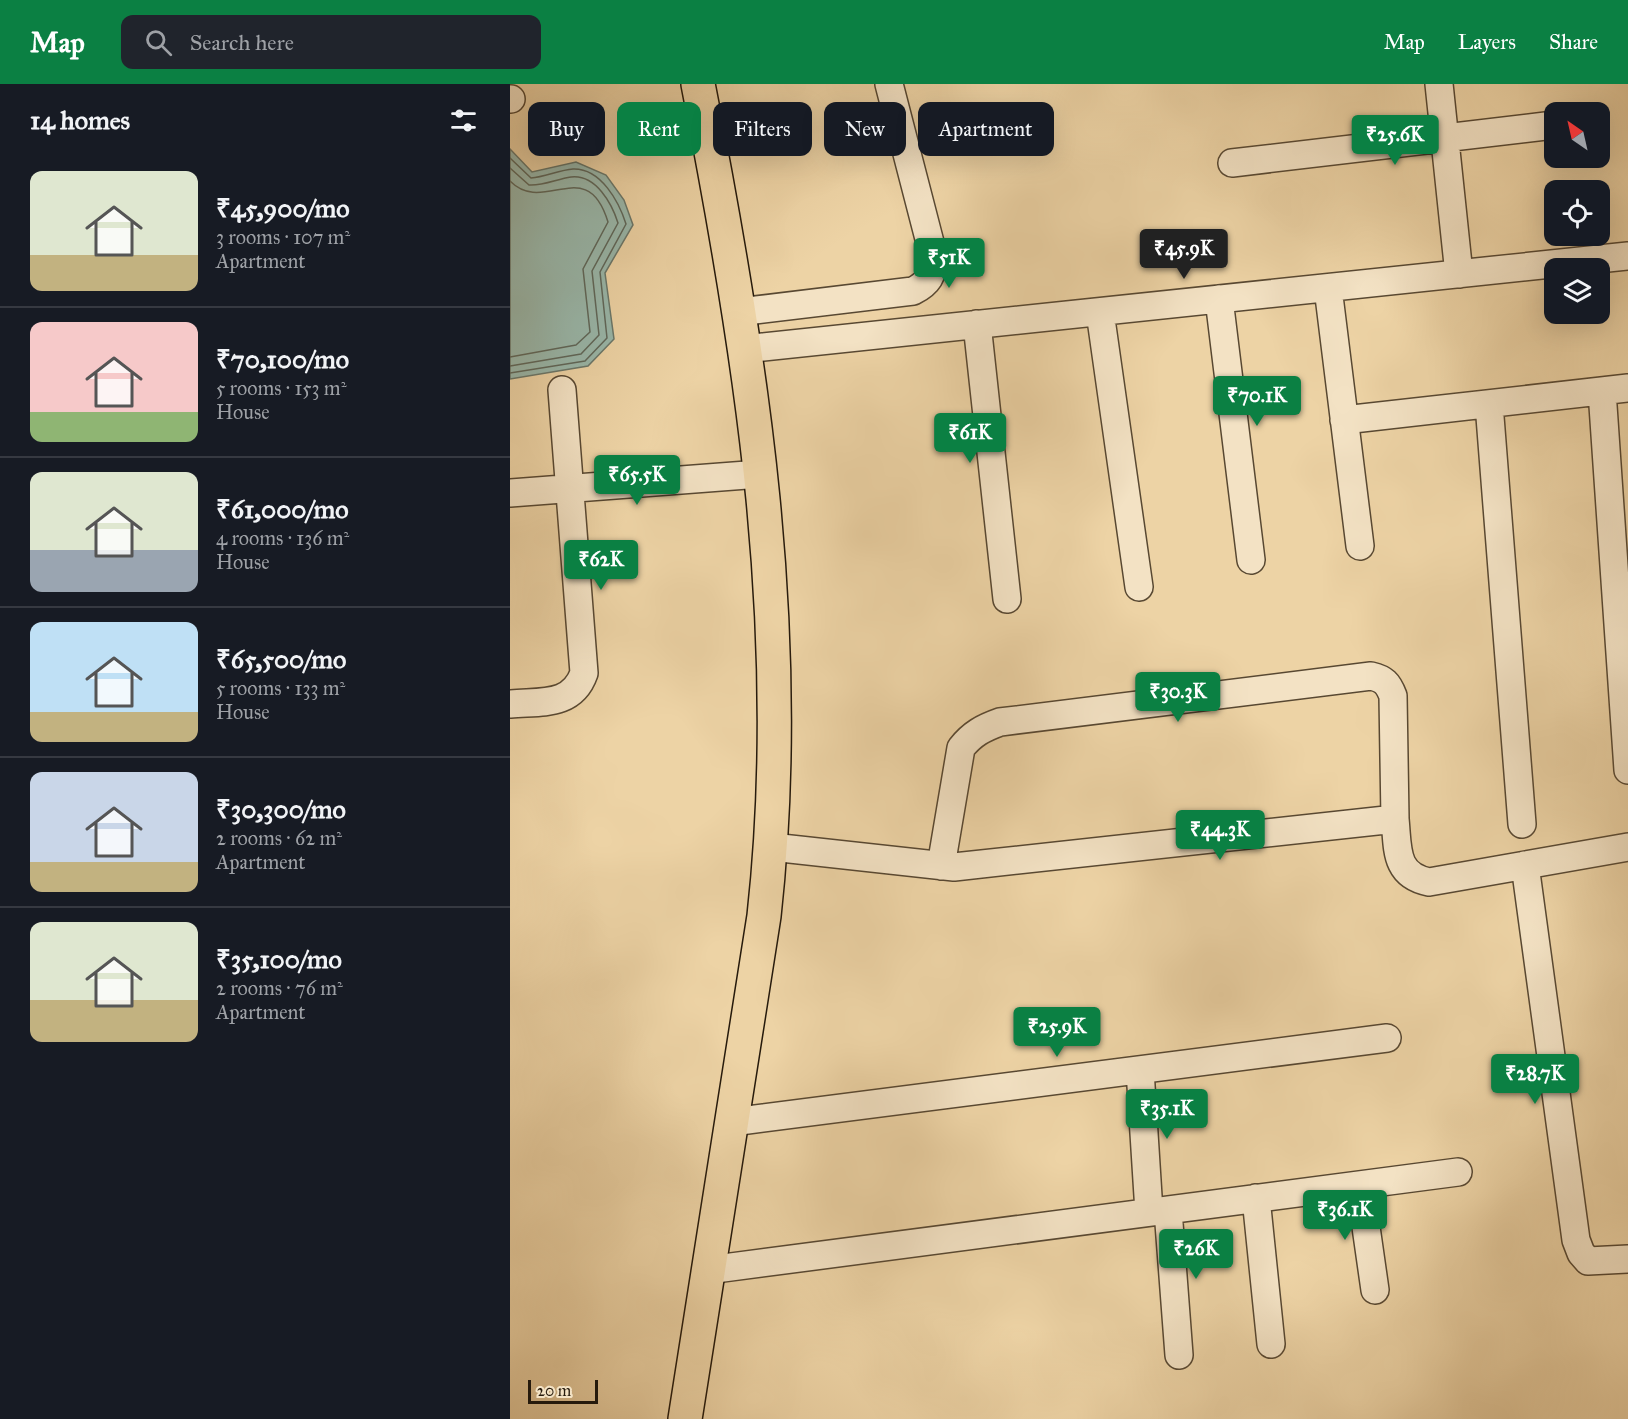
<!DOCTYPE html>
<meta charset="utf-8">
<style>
body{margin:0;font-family:"IM FELL Great Primer",serif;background:#20242c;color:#f1f3f6;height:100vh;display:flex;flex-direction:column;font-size:22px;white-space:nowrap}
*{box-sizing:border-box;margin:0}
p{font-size:20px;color:#9ea1a6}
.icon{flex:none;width:33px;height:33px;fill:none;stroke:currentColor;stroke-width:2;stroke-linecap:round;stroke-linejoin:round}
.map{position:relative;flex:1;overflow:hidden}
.sheet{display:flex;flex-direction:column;background:#171b24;width:510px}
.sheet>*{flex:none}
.banner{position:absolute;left:18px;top:18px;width:570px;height:54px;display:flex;gap:12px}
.needle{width:39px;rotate:326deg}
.tools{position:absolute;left:1034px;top:18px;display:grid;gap:12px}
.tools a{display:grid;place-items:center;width:66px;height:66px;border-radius:12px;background:#171b24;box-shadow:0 6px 24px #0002;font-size:30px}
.scale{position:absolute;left:18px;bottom:15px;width:70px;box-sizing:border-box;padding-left:6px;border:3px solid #261a0c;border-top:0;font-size:16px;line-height:21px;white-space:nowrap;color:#261a0c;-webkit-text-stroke:4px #f3e2c4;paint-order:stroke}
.price{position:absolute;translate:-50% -51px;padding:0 14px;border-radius:6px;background:#0b8043;color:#fff;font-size:20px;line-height:39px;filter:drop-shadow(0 2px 3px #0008)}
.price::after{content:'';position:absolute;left:50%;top:36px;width:18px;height:14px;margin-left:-9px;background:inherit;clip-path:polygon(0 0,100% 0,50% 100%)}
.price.active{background:#222;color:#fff}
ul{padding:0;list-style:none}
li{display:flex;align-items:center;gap:18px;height:150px;padding:0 30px}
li+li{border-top:2px solid #363941}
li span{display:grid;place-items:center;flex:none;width:168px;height:120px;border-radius:12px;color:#555}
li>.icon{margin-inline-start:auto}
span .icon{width:72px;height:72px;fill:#fffc;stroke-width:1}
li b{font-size:26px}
h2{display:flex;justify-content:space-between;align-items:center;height:72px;padding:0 30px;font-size:26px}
.chip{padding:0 21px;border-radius:12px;background:#171b24;box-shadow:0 6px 24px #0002;font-size:21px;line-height:54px}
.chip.active{background:#0b8043;color:#fff}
header{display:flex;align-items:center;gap:36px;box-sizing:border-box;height:84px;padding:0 30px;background:#0b8043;color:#fff}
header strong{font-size:28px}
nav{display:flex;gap:33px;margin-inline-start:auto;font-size:21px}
.search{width:420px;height:54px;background:#20242c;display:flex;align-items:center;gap:15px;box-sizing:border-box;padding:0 21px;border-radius:12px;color:#9ea1a6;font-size:22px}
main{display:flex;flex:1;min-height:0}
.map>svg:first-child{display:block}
</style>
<header>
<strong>Map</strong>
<div class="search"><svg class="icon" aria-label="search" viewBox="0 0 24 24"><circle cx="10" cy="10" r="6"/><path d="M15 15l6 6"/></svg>Search here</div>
<nav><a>Map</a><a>Layers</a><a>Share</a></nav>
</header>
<main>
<section class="sheet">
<h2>14 homes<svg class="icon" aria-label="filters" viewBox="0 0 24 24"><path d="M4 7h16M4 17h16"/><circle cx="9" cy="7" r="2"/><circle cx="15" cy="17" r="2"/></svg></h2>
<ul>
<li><span style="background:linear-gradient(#dfe7d0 70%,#c2b280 0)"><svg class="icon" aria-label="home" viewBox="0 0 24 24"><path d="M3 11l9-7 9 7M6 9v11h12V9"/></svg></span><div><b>₹45,900/mo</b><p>3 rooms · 107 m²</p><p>Apartment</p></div></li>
<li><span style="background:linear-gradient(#f6c9c9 75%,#8fb573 0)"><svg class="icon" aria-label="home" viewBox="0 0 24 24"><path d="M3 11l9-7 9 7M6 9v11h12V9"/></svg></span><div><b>₹70,100/mo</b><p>5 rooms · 153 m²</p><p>House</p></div></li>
<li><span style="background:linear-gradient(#dfe7d0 65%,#9aa5b1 0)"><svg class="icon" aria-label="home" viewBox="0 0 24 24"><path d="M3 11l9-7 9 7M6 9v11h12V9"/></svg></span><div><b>₹61,000/mo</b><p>4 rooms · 136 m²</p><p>House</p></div></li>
<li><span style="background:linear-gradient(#bfe0f5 75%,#c2b280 0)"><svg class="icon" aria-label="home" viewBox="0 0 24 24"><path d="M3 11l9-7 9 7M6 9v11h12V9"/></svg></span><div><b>₹65,500/mo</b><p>5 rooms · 133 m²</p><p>House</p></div></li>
<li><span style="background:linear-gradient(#c9d6e8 75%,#c2b280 0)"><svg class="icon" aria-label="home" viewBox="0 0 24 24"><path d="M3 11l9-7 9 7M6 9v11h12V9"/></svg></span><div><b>₹30,300/mo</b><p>2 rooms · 62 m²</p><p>Apartment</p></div></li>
<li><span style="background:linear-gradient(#dfe7d0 65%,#c2b280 0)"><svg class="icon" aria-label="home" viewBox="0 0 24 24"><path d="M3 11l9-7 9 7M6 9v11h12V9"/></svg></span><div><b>₹35,100/mo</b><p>2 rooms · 76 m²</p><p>Apartment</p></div></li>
</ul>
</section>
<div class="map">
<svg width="1118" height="1335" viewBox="0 0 1118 1335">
<rect width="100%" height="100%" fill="#edd3a5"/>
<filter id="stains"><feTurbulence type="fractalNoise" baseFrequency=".00333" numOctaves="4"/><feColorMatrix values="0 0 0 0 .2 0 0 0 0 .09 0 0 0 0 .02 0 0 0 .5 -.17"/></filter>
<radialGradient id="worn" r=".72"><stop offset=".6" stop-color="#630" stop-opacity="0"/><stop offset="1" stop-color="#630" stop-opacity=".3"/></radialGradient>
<!-- water -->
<path fill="#99b7aa" stroke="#6b786b" stroke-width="1.5" d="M0,65L22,88L66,78L96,91L114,116L123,141L95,189L104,255L78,282L0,295Z"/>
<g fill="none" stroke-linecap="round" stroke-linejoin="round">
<!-- shore -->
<path stroke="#60685b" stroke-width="1.5" d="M0,74L21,94C35,93 49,86 63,85C91,84 109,118 116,140L90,188L97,254L75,277L0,289
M0,84L19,101C33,102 47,95 61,93C86,90 102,120 108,139L82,187L89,251L71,270L0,282
M0,97C34,132 77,69 98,138L73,185L80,248L66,261L0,273"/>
<!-- minor casing -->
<g stroke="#584832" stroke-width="30">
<path id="minor" d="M929,0L949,190
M0,15H1
M722,79L1044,41
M818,204L850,462
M709,215L741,476
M229,228L403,207C419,199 422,192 424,174L379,0
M590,228L629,503
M467,240L497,515
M234,265L1118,172
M1092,307L1118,686
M979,320L1012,740
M834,336L1118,304
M0,409L250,390
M0,620C31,617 62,623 74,589L52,306
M262,763L444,783L885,735C888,764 884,791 919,798L1118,763
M1015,781L1066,1156L1071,1169L1078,1177L1118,1175
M431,782L451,664C462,650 473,644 490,638L861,592C874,595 878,599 883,612L885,735
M630,986L639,1128
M222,1038L877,954
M850,1101L865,1206
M746,1114L761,1260
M658,1126L669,1271
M198,1186L948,1088"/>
</g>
<!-- major casing -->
<g stroke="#261a0c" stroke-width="36">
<path id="major" d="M175,1335L254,832C285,552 242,274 188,0"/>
</g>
<!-- minor -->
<use href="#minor" stroke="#f3e2c4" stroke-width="27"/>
<!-- major -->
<use href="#major" stroke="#edd3a5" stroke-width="33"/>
</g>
<rect width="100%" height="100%" filter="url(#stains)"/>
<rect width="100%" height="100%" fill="url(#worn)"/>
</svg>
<div class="tools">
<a><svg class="needle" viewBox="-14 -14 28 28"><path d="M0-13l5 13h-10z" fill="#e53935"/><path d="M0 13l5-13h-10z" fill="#9ea1a6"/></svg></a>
<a><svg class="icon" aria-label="locate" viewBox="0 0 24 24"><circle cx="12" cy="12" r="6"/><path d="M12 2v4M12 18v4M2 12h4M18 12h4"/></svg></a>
<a><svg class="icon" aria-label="layers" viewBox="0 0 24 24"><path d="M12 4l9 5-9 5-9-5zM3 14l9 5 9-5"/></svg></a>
</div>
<div class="scale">20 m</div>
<b class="price" style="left:885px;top:82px">₹25.6K</b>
<b class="price active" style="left:674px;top:196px">₹45.9K</b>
<b class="price" style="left:439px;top:205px">₹51K</b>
<b class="price" style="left:747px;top:343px">₹70.1K</b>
<b class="price" style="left:460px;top:380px">₹61K</b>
<b class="price" style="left:127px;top:422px">₹65.5K</b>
<b class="price" style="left:91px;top:507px">₹62K</b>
<b class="price" style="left:668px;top:639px">₹30.3K</b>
<b class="price" style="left:710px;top:777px">₹44.3K</b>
<b class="price" style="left:547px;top:974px">₹25.9K</b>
<b class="price" style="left:1025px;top:1021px">₹28.7K</b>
<b class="price" style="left:657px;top:1056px">₹35.1K</b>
<b class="price" style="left:835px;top:1157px">₹36.1K</b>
<b class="price" style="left:686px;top:1196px">₹26K</b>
<div class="banner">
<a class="chip">Buy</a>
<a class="chip active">Rent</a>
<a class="chip">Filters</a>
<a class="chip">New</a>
<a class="chip">Apartment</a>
</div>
</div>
</main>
